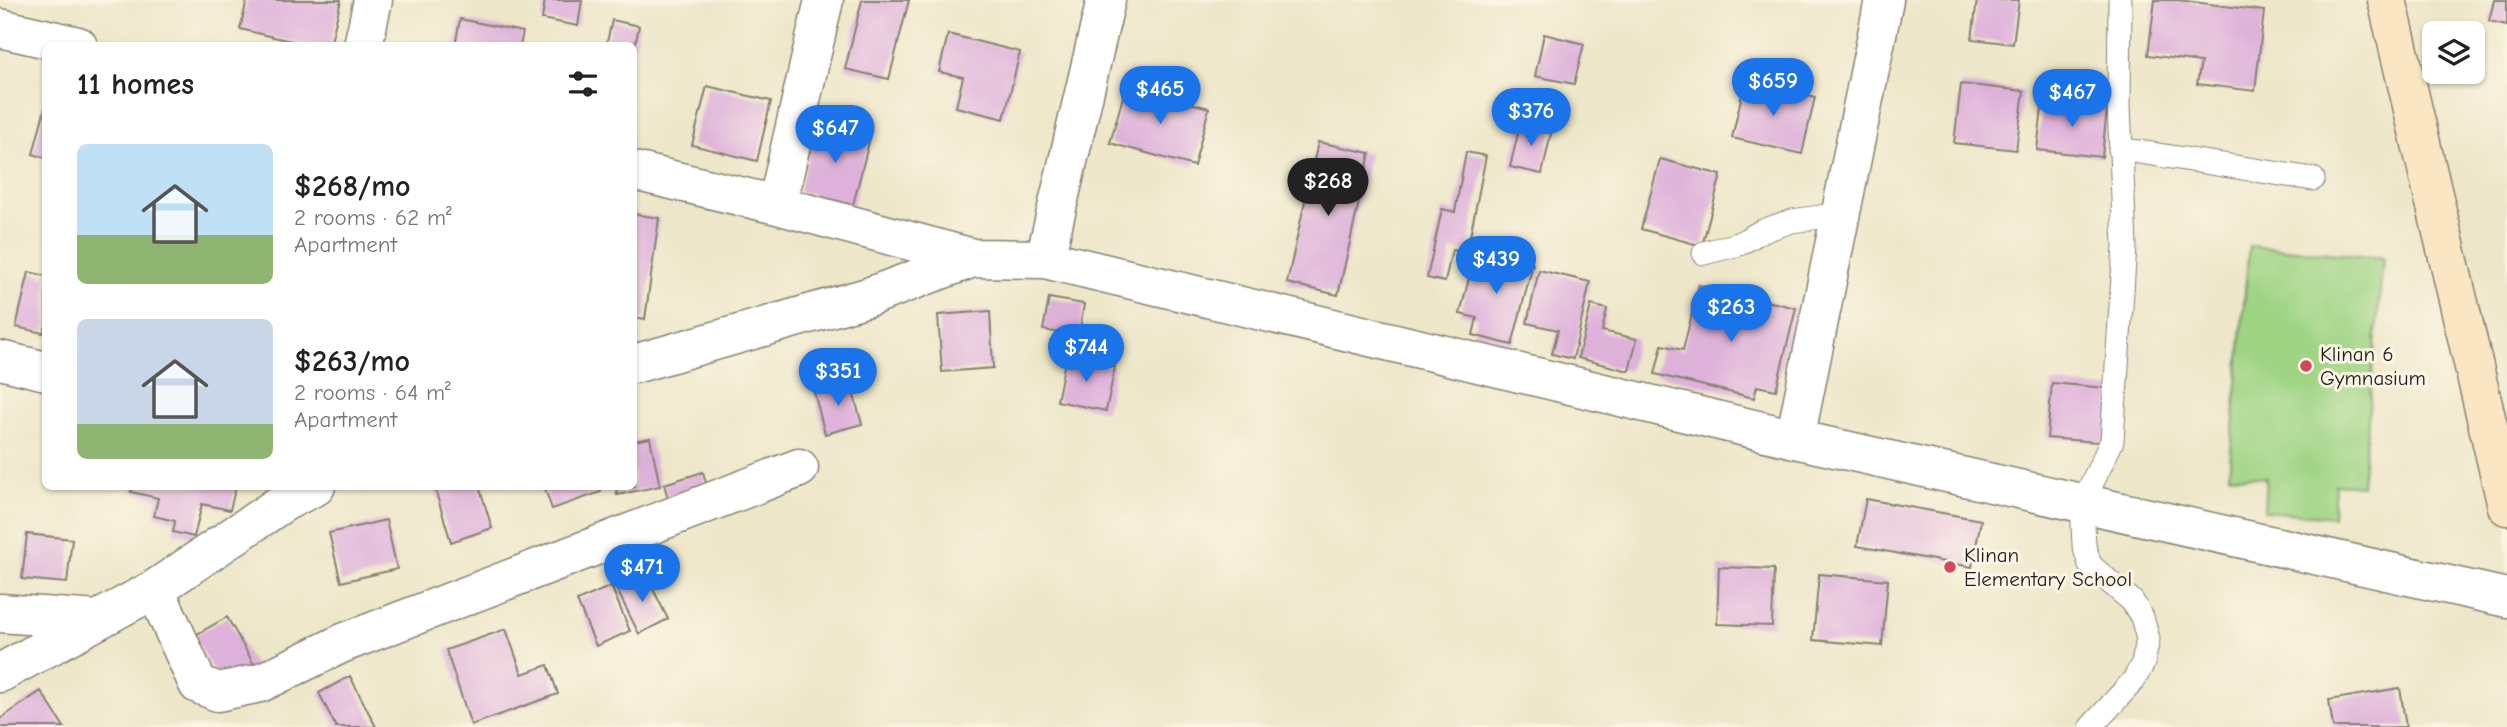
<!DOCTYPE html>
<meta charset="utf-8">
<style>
body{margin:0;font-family:"Comic Neue",sans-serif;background:#f6f6f6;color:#222;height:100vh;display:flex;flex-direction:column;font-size:26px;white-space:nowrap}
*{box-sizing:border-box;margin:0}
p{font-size:23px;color:#767676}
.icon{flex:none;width:38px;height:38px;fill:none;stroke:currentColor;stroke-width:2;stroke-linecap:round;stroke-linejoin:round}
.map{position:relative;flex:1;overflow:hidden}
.panel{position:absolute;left:42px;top:42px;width:595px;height:448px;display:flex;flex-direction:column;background:#fff;border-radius:10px;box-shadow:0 2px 5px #0004}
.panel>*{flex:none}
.fabs{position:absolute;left:2422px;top:21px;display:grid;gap:14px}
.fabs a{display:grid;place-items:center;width:63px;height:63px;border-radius:10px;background:#fff;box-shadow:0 2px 5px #0004;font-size:35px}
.price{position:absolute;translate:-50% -60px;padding:0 16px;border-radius:24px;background:#1a73e8;color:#fff;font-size:23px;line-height:46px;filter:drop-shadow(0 2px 4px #0008)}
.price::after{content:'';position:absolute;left:50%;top:42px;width:21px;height:16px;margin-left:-10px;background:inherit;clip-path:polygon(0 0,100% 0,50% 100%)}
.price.active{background:#222;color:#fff}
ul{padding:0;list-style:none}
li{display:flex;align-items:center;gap:21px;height:175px;padding:0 35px}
li span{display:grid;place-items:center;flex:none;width:196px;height:140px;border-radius:10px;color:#555}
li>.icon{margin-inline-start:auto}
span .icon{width:84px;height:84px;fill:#fffc;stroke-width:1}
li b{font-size:30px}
h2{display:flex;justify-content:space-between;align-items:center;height:84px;padding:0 35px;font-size:30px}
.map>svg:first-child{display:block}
</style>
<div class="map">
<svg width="2507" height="727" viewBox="0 0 2507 727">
<rect width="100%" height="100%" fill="#fcf5e5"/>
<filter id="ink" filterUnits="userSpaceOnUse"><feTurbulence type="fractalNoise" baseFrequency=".0143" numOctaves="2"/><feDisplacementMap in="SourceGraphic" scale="14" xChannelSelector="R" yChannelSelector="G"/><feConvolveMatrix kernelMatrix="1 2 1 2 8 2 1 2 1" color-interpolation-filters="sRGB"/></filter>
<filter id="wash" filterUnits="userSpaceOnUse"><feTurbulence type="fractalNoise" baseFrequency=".00686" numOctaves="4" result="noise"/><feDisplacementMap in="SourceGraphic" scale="28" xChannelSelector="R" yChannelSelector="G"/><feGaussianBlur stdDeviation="1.57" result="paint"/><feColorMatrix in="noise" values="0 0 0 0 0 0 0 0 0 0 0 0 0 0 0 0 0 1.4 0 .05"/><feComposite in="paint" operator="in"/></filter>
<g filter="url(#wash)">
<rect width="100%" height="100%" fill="#ede6c8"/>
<!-- green -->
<path fill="#9fd484" stroke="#5e7850" stroke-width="2" d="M2249,246L2383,258L2362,486L2335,484L2333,517L2264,511L2266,478L2229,475Z"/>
<g id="blocks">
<!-- building -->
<path fill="#deb1da" d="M247,0H341L330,46H312L240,29Z
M545,0H582L578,26L542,19Z
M862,0H909L889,79L845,69Z
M1977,0H2019L2013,44L1972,39Z
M2155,0H2178L2264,11L2255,91L2197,84L2201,62L2148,55Z
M2494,0H2507V25L2489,21Z
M460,19L523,32L520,46H455Z
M612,20L639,26L635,46H598L607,42Z
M948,34L1020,52L1004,119L956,107L963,77L939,72Z
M1544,34L1584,44L1574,84L1535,76Z
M1745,81L1815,97L1802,154L1732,138Z
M1961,84L2024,91L2016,150L1954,143Z
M707,86L771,101L757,161L692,145Z
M1126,86L1209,108L1194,166L1110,143Z
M2043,100L2107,108L2102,157L2037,150Z
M45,108H46V158L33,154Z
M1521,121L1552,129L1542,174L1510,167Z
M817,124L870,138L853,205L799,191Z
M1318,142L1370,153L1338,295L1287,283Z
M1466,152L1486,156L1467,252L1452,250L1445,282L1427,278L1442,209L1455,212Z
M1660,159L1721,175L1702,246L1641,229Z
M634,214L659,218L645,319L634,317Z
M1476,250L1533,264L1512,345L1473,335L1477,318L1460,314Z
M1539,270L1590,282L1573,359L1552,354L1558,330L1527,323Z
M29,272L46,276V326L43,333L16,327Z
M1699,285L1796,308L1776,390L1757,386L1754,398L1655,374L1662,345L1683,350Z
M1049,298L1084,304L1079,336L1043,330Z
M1591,305L1607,309L1602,331L1637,339L1629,371L1578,358Z
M990,311L993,368L942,372L938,315Z
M1066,357L1115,367L1106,411L1057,401Z
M850,381L862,424L825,434L814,392Z
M2052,383L2115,389L2110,443L2047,438Z
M650,438L660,486L617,495L616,486H634V441Z
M703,472L710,497L671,509L664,484Z
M133,486H236L230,510L202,504L194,537L173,532L175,521L154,516L158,498L131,492Z
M444,486H479L492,528L451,542L435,489Z
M544,486H599L601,492L552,509Z
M1866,499L1981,520L1972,567L1857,546Z
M386,520L397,569L341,582L329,533Z
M27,534L72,539L67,583L22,579Z
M1719,567L1774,569L1772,626L1717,624Z
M1819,574L1888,580L1882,646L1813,640Z
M646,575L668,619L639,634L617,590Z
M611,586L630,631L596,646L577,601Z
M227,617L256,668L222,687L194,636Z
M506,629L522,674L548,665L558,694L471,725L446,650Z
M350,676L376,727H336L319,693Z
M2400,688L2406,727H2333L2329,700Z
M41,691L64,727H0V719Z"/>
</g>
</g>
<g filter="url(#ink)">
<use href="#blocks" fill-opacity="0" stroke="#848172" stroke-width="2"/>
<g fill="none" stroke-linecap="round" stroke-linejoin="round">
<!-- lane casing -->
<g stroke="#848172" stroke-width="25">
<path id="lane" d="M2120,149L2313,179
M1704,253L1739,244L1762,231L1792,221L1840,214
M2091,727L2134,680L2143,663L2148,639L2142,617L2132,601L2090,565L2084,545L2082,504L2112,441L2125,246L2119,105L2120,0"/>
</g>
<!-- street casing -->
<g stroke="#848172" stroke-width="41">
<path id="street" d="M0,28L78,46
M363,46L373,0
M634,171L777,205L973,258L1045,259L1795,439L2507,598
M777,205L824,0
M1045,259L1106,0
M0,360L46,371
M634,364L868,297L973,258
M1795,439L1884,0
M155,589L198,684L218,692L260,683L343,643L799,468
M0,613L98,620
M0,673L155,589L284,502L316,486"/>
</g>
<!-- secondary casing -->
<g stroke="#848172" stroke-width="41">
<path id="secondary" d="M2387,0L2507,506"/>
</g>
<!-- lane -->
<use href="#lane" stroke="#fff" stroke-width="23"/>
<!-- street -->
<use href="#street" stroke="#fff" stroke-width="38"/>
<!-- secondary -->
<use href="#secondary" stroke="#fbe6c4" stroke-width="38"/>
</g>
</g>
<!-- markers -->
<g fill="#d1495b" stroke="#fcf5e5" stroke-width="2.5">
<circle cx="2306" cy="366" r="7"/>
<circle cx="1950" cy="567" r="7"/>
</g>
<g text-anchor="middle" stroke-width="6" stroke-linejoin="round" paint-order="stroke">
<!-- poi labels -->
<g font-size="21" fill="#1c1c1c" stroke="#fcf5e5" text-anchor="start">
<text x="2320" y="361">Klinan 6<tspan x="2320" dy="24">Gymnasium</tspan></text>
<text x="1964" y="562">Klinan<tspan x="1964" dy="24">Elementary School</tspan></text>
</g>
</g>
</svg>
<div class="fabs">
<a><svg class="icon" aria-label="layers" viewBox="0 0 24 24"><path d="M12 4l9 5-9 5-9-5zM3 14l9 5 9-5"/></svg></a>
</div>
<b class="price" style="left:1773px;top:118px">$659</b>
<b class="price" style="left:1160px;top:126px">$465</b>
<b class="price" style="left:2072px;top:129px">$467</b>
<b class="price" style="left:1531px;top:148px">$376</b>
<b class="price" style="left:835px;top:165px">$647</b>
<b class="price active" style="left:1328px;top:218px">$268</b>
<b class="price" style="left:1496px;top:296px">$439</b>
<b class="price" style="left:1731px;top:344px">$263</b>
<b class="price" style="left:1086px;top:384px">$744</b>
<b class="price" style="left:838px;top:408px">$351</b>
<b class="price" style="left:642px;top:604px">$471</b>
<section class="panel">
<h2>11 homes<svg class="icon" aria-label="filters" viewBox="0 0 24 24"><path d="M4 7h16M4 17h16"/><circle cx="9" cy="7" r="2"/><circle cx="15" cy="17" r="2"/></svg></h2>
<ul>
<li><span style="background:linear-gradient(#bfe0f5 65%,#8fb573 0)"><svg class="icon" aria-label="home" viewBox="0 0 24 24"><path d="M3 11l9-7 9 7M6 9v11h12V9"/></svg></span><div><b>$268/mo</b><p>2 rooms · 62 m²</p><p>Apartment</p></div></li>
<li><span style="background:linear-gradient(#c9d6e8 75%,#8fb573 0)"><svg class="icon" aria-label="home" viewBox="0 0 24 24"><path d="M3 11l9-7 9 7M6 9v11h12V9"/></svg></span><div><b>$263/mo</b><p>2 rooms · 64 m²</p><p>Apartment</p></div></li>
</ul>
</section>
</div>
